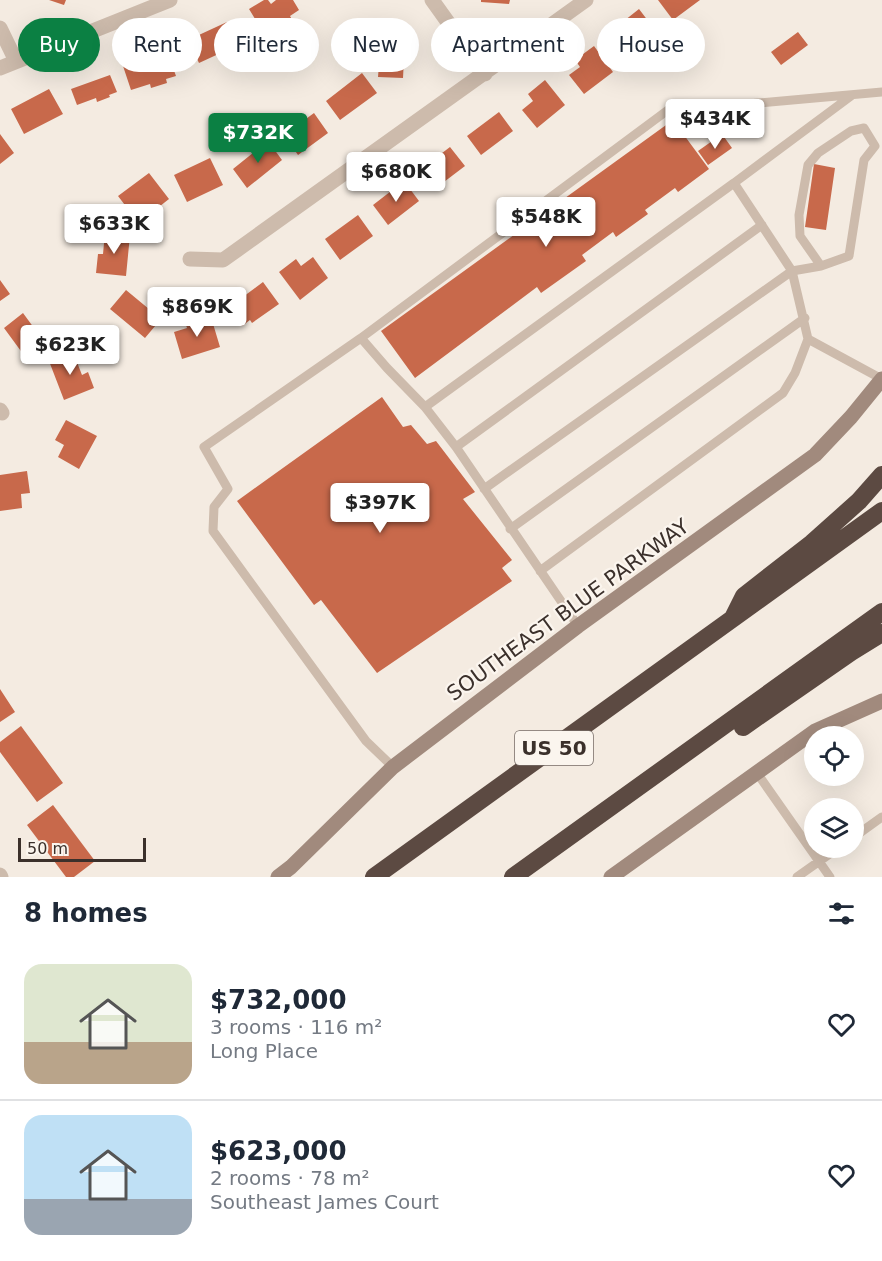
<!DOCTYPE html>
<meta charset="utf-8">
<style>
body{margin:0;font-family:"DejaVu Sans",sans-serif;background:#f2f2f3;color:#1f2937;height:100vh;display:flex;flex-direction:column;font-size:22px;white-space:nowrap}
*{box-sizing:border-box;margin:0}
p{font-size:20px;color:#747a83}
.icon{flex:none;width:33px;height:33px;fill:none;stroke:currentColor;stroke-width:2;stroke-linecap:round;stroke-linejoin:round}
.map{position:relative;height:877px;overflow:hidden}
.details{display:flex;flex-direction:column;background:#fff;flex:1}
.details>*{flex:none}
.hud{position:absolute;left:18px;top:18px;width:846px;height:54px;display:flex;gap:12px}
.controls{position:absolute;left:804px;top:726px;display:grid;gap:12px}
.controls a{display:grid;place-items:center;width:60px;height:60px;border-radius:50%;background:#fff;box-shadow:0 6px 24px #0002;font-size:30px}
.scale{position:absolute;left:18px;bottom:15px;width:128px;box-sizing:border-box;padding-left:6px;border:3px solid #3b302b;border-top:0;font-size:16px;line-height:21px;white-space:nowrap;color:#3b302b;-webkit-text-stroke:4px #fbf5ee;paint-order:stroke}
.price{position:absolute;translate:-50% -51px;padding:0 14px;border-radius:6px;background:#fff;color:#222;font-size:20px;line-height:39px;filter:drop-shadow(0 2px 3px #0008)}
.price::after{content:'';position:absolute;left:50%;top:36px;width:18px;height:14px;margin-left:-9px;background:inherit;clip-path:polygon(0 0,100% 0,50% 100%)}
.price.on{background:#0b8043;color:#fff}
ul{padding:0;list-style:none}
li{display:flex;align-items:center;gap:18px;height:150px;padding:0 24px}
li+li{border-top:2px solid #e0e1e3}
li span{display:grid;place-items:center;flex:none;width:168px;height:120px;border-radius:18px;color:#555}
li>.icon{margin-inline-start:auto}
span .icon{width:72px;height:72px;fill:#fffc;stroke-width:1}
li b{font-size:26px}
h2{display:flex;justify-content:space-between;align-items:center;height:72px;padding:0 24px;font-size:26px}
.chip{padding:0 21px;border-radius:27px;background:#fff;box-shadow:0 6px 24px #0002;font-size:21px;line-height:54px}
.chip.on{background:#0b8043;color:#fff}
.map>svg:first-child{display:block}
</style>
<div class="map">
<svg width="882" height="877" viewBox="0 0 882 877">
<rect width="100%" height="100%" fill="#f4ebe1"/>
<!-- building -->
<path fill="#c8694b" d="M49,0H66L64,5Z
M264,0H268L271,4L276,0H293L299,10L290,16L294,23L286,28L282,21L263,32L249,9Z
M481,0H510L509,4L481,2Z
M658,0H700L673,20Z
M639,9L655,30L625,52L610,32Z
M227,22L238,45L199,63L188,40Z
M798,32L808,45L781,65L771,52Z
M381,38L405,39L403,78L378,77Z
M594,46L613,72L584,94L569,75L580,67L575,60Z
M167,51L176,76L166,79L167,83L151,88L150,84L131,90L123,66Z
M362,73L377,93L340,120L326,101Z
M110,75L117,92L109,95L110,97L97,102L96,98L77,105L71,89Z
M545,80L565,105L537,128L522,110L533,101L528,94Z
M49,89L63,114L24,134L11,109Z
M499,112L513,131L481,155L467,136Z
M314,113L328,133L298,155L284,135Z
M673,120L709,169L678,192L675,188L645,210L648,214L616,237L613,232L582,255L586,261L541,293L537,287L415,378L381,331Z
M0,134L14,153L0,164Z
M722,134L732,148L708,165L698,151Z
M268,141L282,160L247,188L233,169Z
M450,147L465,166L436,188L421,169Z
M210,158L223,185L187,202L174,175Z
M814,164L835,168L826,230L805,227Z
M149,173L169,199L155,210L151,205L134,217L118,196Z
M404,181L419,201L388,225L373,205Z
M358,215L373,236L340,260L325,239Z
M105,233L130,235L126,276L96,273L98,254H103Z
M313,257L328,278L300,300L279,272L296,259L301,266Z
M0,280L10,294L0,301Z
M263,282L279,304L252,323L250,320L242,326L228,308Z
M126,290L161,319L145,338L110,309Z
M23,313L45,343L26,358L4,328Z
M211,317L220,347L182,359L174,332L187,328L186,325Z
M73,352L82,375L88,372L94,388L64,400L49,361Z
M382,397L403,427L411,425L427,444L436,441L475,492L463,499L512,560L502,568L512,581L377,673L321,600L314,605L237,501Z
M66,420L97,436L79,469L58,457L64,445L55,440Z
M27,471L30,493L21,494L22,508L0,511V475Z
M0,689L15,712L0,722Z
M21,726L63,783L37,802L0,752V742Z
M53,805L95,861L74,877H66L27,825Z"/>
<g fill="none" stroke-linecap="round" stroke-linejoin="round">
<!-- lane -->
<path stroke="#cdbbac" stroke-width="9" d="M851,96L734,183L792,271L808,339L882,379
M361,338L204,447L228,489L214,507L213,531L366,741L393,767
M425,407L734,183
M456,447L762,225
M484,489L792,271L821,266L849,256L864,160L875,146L864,128L851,131L818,153L808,165L799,215L800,236L821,266
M510,529L805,318
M540,571L783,393L795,373L808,339
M578,626L456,447L425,407L387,368L361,338L676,104L726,106L882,92
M757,773L830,877
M854,837L882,817
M797,877L838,848"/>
<!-- street -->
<path stroke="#cdbbac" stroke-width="15" d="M432,0L485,74
M0,28L16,61
M0,68L170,0
M190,259L223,260L586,0
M0,410L2,413
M0,875L1,877"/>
<!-- secondary -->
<path stroke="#a18a7d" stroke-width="15" d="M278,877L291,867L393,767L578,626L815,455L851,417L882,379
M611,877L815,731L882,701"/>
<!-- highway -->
<path stroke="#5c4a42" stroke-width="18" d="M733,618L744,596L812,543L859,501L882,475
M743,727L851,652L882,633
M374,877L882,511
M513,877L882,612"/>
</g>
<g text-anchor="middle" stroke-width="4.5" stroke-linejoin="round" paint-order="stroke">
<!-- shield labels -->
<rect fill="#fbf5ee" stroke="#756b66" stroke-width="1.5" x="515" y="731" width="78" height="34" rx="4.5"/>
<g font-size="20" font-weight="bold" fill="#3b302b">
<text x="554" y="755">US 50</text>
</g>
<!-- street labels -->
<g font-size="21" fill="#3b302b" stroke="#fbf5ee">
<text transform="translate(568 610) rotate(-36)" y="7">SOUTHEAST BLUE PARKWAY</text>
</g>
</g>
</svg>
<div class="controls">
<a><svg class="icon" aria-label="locate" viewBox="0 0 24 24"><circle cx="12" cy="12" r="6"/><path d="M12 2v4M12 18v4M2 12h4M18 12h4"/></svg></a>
<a><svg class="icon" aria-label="layers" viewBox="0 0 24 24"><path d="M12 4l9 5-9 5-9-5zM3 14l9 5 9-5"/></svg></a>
</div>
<div class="scale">50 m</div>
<b class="price" style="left:715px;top:150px">$434K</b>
<b class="price on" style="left:258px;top:164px">$732K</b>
<b class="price" style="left:396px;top:203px">$680K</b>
<b class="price" style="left:546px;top:248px">$548K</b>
<b class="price" style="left:114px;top:255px">$633K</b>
<b class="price" style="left:197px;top:338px">$869K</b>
<b class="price" style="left:70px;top:376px">$623K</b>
<b class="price" style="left:380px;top:534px">$397K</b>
<div class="hud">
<a class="chip on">Buy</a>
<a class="chip">Rent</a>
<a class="chip">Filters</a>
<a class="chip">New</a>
<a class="chip">Apartment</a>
<a class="chip">House</a>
</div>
</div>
<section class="details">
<h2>8 homes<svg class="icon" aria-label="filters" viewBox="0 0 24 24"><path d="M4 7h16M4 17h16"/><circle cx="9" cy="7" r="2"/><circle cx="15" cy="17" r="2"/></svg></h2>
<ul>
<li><span style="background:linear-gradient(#dfe7d0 65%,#b9a48a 0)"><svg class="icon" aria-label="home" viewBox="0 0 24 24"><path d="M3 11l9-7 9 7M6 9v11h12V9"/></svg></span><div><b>$732,000</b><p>3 rooms · 116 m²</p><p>Long Place</p></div><svg class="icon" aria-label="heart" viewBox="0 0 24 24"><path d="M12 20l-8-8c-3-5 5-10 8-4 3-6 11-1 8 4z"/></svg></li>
<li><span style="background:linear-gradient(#bfe0f5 70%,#9aa5b1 0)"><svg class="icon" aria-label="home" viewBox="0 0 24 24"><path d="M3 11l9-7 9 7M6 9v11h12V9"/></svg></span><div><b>$623,000</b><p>2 rooms · 78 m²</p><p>Southeast James Court</p></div><svg class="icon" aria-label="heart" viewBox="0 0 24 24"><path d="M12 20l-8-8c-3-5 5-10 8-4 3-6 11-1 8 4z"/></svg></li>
</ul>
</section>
